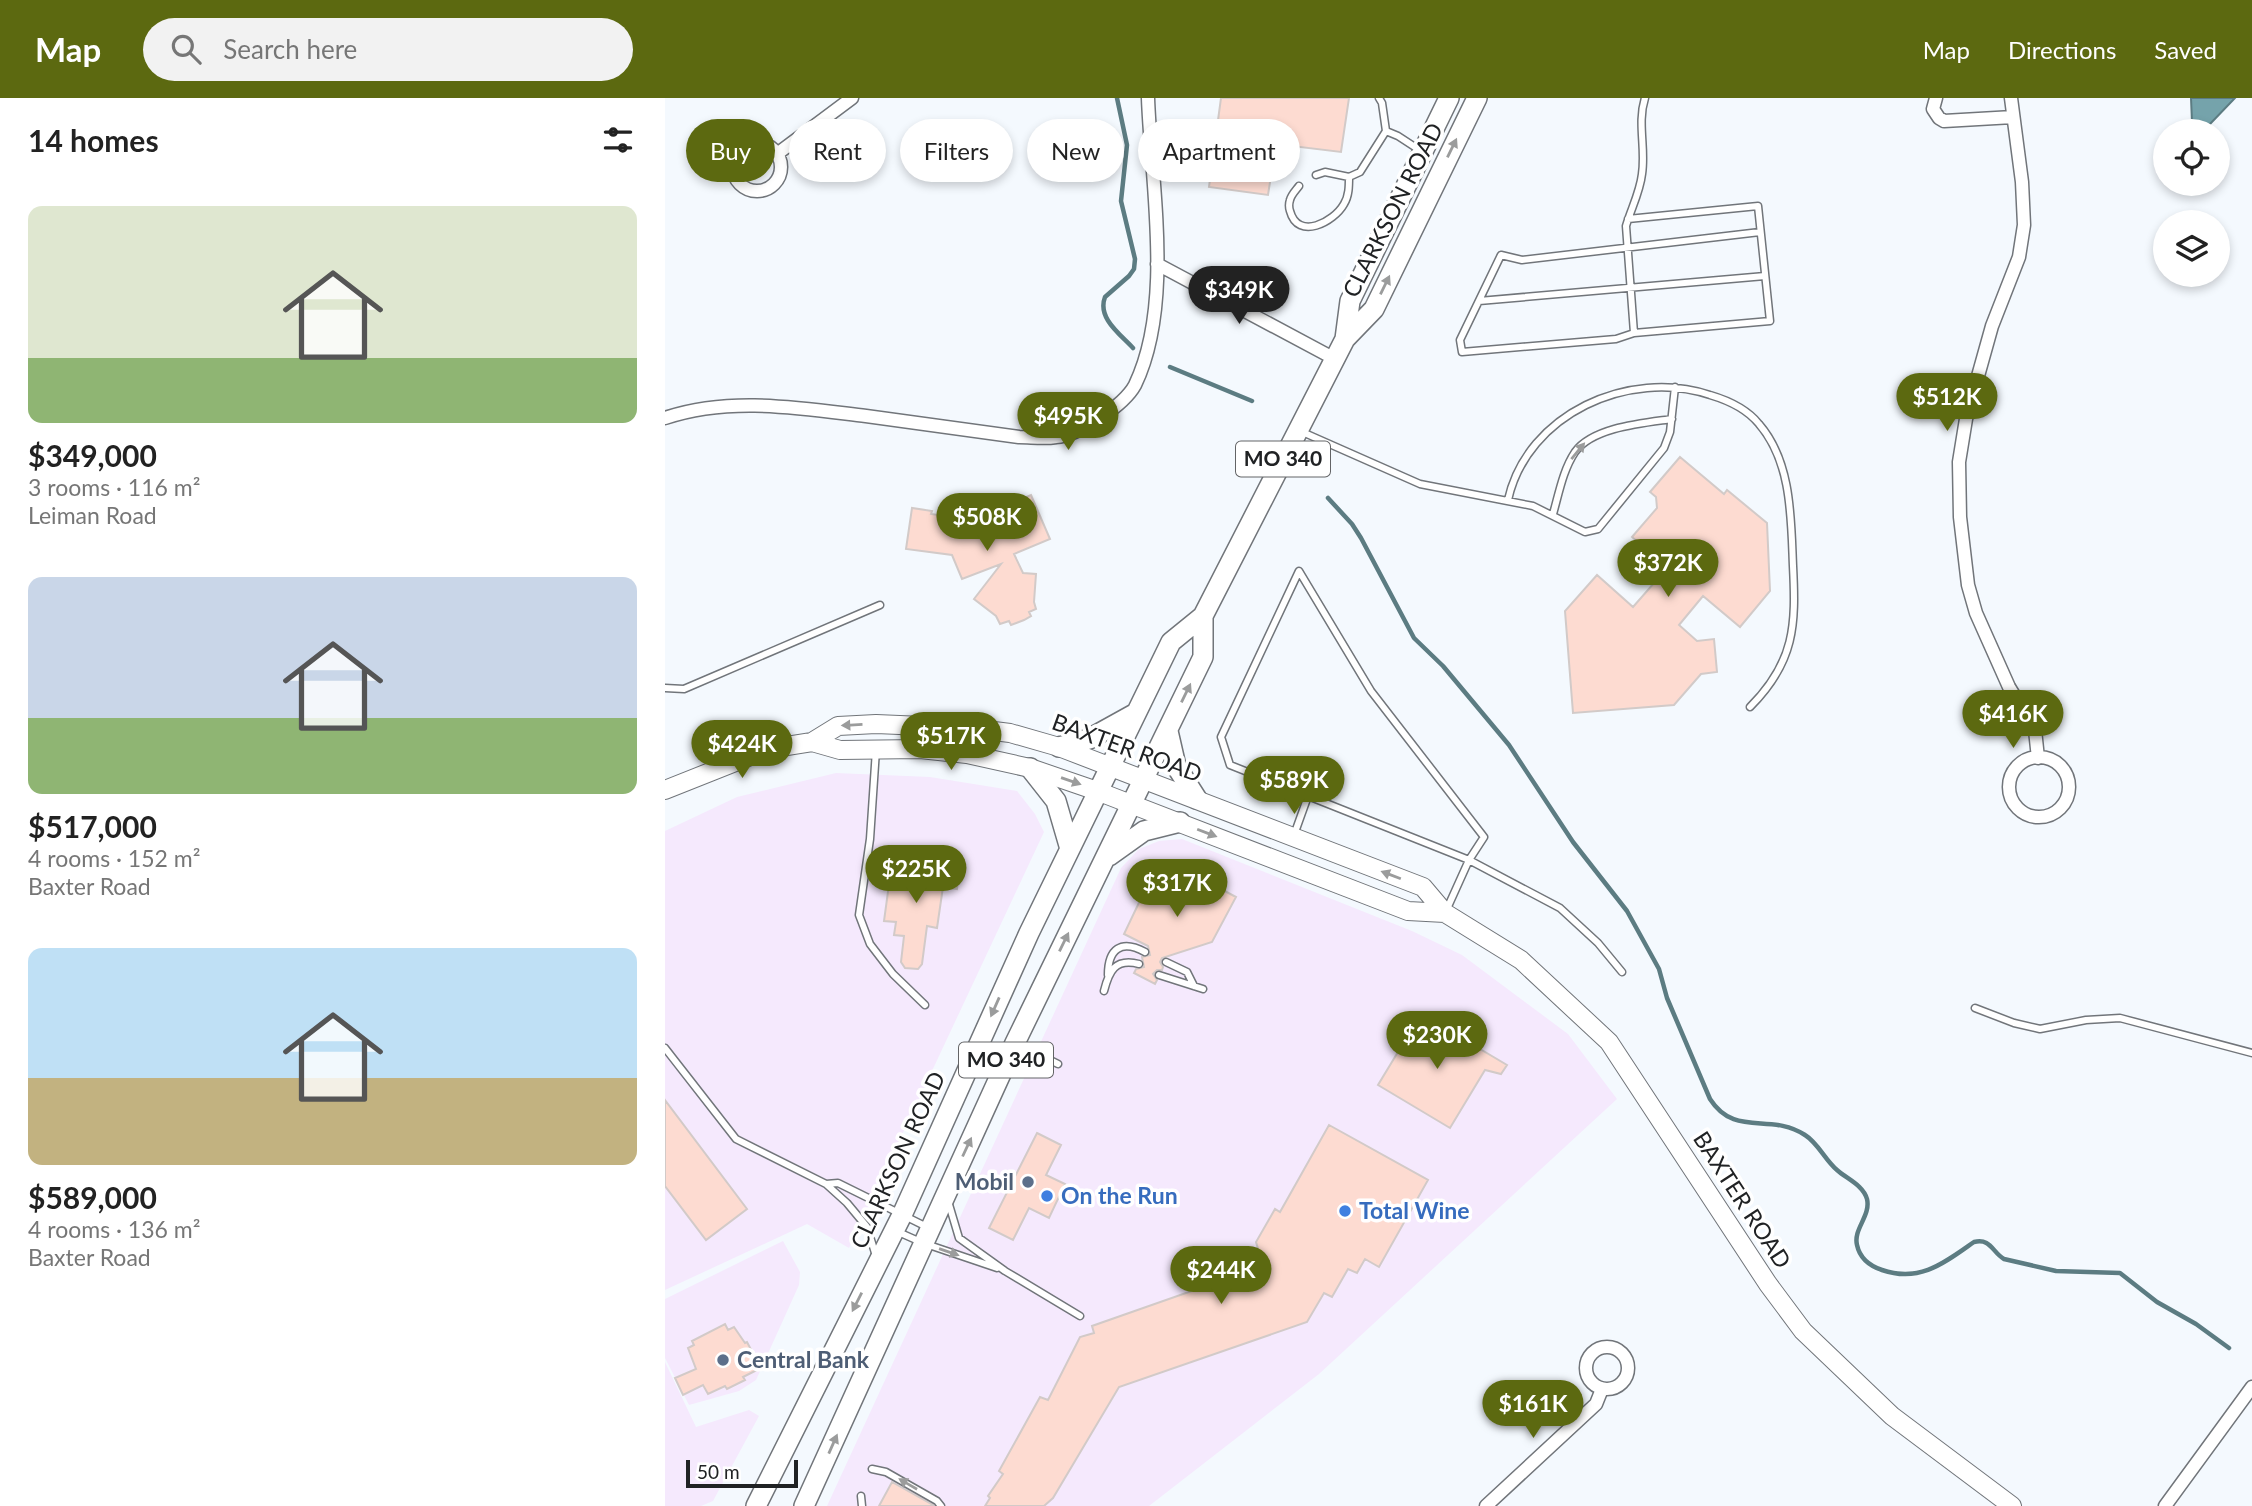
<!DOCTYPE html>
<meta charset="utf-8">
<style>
body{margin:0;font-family:Lato,sans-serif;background:#f2f2f2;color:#222;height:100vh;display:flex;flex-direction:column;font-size:26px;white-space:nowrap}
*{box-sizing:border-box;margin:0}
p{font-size:23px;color:#767676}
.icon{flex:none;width:38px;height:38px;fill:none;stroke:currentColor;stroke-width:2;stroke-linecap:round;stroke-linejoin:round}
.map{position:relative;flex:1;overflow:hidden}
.drawer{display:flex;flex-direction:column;background:#fff;width:665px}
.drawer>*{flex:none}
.hud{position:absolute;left:21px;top:21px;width:665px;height:63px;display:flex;gap:14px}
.buttons{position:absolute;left:1488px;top:21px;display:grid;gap:14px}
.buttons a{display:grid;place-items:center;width:77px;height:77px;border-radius:50%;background:#fff;box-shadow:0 4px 10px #0003;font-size:35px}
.scale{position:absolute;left:21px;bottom:18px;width:112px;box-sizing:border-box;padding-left:7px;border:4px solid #202224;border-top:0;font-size:19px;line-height:24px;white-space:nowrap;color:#202224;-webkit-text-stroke:5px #fff;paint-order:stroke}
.price{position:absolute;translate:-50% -60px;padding:0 16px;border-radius:24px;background:#5c6910;color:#fff;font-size:23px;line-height:46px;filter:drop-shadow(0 2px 4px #0008)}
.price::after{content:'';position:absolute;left:50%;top:42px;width:21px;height:16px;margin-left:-10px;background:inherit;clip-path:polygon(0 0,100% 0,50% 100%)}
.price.on{background:#222;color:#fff}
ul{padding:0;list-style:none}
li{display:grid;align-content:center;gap:14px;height:371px;padding:0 28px}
li span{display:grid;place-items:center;height:217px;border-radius:14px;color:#555}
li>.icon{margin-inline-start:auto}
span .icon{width:126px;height:126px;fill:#fffc;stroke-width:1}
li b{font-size:30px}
h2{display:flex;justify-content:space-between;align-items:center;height:84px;padding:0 28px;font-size:30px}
.pill{padding:0 24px;border-radius:32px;background:#fff;box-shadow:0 4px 10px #0003;font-size:24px;line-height:63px}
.pill.on{background:#5c6910;color:#fff}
header{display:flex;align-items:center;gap:42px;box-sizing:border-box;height:98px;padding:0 35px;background:#5c6910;color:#fff}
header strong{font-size:33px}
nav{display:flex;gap:38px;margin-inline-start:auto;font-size:24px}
.search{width:490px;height:63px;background:#f2f2f2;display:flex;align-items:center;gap:18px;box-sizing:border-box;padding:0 24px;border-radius:38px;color:#767676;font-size:26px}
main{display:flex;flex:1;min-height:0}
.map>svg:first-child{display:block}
</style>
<header>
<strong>Map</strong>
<div class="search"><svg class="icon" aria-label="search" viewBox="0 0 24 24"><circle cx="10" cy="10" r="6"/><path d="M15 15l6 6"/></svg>Search here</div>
<nav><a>Map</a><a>Directions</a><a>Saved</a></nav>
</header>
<main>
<section class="drawer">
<h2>14 homes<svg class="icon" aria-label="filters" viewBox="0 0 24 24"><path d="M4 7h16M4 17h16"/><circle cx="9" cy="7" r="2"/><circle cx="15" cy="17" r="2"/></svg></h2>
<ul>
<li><span style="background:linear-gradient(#dfe7d0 70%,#8fb573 0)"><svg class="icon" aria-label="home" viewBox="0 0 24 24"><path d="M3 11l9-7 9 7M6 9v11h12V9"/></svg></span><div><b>$349,000</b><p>3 rooms · 116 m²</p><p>Leiman Road</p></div></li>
<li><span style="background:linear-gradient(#c9d6e8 65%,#8fb573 0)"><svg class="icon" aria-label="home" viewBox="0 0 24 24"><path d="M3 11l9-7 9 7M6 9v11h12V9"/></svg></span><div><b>$517,000</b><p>4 rooms · 152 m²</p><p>Baxter Road</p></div></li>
<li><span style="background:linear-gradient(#bfe0f5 60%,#c2b280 0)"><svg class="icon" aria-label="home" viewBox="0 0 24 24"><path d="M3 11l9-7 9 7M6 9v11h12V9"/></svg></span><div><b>$589,000</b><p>4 rooms · 136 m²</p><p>Baxter Road</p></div></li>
</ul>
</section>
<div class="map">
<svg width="1587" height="1408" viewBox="0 0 1587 1408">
<rect width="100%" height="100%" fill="#f4f9fe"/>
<!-- commercial -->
<path fill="#f5e9fd" d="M171,675L265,679L352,693L370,716L379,734L184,1150L142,1126L0,1192V733L72,699Z
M517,741L747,833L797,857L903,936L952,1001L654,1276L484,1408H162L456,770L474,751L494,743Z
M118,1143L135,1174L134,1187L91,1282L74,1293L24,1307L0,1260V1201Z
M0,1264L31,1329L84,1312L94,1318L48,1403L36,1408H0Z"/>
<!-- water -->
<path fill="#75a3ab" stroke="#5c7c82" stroke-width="2" d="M1526,0H1570L1544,27L1533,30L1527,24Z"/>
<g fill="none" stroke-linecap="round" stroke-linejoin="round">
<!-- stream -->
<path stroke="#5c7c82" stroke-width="4.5" d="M452,0L462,47L456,103L470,161L469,171L464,178L440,199C432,220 455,236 468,250
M505,269L587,303
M663,400L687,426L696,440L749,540L778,568L844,647L908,744L962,813L994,871L1002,900L1045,1001C1070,1040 1105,1014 1140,1037C1153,1045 1160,1062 1172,1072C1182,1081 1198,1087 1202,1101C1206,1118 1188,1131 1192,1147C1195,1161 1205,1168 1217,1172C1255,1185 1279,1165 1309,1144C1326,1140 1327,1154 1339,1161L1391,1173L1455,1175L1492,1204L1531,1226L1564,1250"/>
</g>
<!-- building -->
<path fill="#fddbd1" stroke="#d2cac8" stroke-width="2" d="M556,0H684L676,54L611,46L603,97L544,89Z
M1015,359L1059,396L1062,392L1102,425L1105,493L1075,529L1038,498L1014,527L1032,543L1049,541L1052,574L1036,576L1009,607L908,615L900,513L932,477L968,509L997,476L996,464L967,439L992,410L991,399L985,394Z
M366,397L385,441L349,456L358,475L371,476L369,504L371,511L364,514L366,518L359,522L346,527L344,523L335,526L331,518L309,501L336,466L297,481L287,457L241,451L247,410L267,413L266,416L322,424L341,416L338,409Z
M227,764L294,773L292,791L278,789L272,830L262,828L257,866L253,871L240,870L236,864L239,838L229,837L231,824L219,823Z
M524,774L571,799L547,844L497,860L495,864L498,869L497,872H492L488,876L492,882L490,886L469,875L471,871L479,869L477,859L485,857L483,848L459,836L480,792Z
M756,916L842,967L836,976L820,972L785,1030L713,987Z
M0,1002L82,1111L41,1142L0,1088Z
M664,1027L763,1082L714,1169L700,1161L692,1175L683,1171L667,1199L659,1195L642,1224L454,1289L388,1400L379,1408H320L325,1400L323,1398L338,1376L334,1373L375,1299L383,1302L415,1239L429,1235L427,1228L581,1174L595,1157L591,1144L610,1111L615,1114Z
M372,1035L396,1047L381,1077L400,1086L384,1120L364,1110L348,1142L324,1130Z
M60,1226L63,1232L69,1229L80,1245L82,1244L91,1261L88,1262L92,1272L78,1279L80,1282L62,1291L60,1288L43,1296L38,1287L18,1297L10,1280L31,1271L23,1250L29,1247L27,1243Z
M227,1384L268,1407L269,1408H214Z"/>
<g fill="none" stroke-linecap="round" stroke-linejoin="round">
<!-- service casing -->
<g stroke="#71757a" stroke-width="9">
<path id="service" d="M714,0L717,5L721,33L733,38L756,53
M684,79L695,74L721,33
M634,88C631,92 626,97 625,102C624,105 624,110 625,113C633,143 669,124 679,106C684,98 684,88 684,79L660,74L651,77
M963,121L1093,108L1105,223L969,235L961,128C966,111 975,94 977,76C981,50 972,25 980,0
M814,203L1100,178
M969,235L951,241L797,254L795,242L836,157L857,162L1095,134
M635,333L755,386L868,408L920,434L933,431L999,350L1005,334L1010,289
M843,402C862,316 964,270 1045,297C1062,302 1082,311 1094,326C1127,364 1126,421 1128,468C1131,527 1130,564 1085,609
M888,416C894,395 898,372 910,354C928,329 979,325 1007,321
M0,590L19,591L215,507
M211,652L205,741L194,817L205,846L228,876L260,907
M643,698L804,762L781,813
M629,737L643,698L565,667L556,639L634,473L706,593L819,739L804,762L895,810L933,845L957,874
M501,864L522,874L529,888
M443,877C443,851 456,841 480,854
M494,877L538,891
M439,893C444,873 450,860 474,866
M1310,910L1349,925L1375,931L1421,922L1455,920L1587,955
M351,945L393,966
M0,950L71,1041L161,1086L182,1105L202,1129L211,1158
M161,1086L173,1085L264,1130
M283,1103L294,1140L340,1173L415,1218
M231,1133L258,1145L332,1170
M207,1371L221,1374L272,1403L276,1408
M196,1398L197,1408"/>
</g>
<!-- minor casing -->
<g stroke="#71757a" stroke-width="15">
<path id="minor" d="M1271,0L1268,11L1274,20L1279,23L1348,19
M1346,0L1357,84L1359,127L1354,159L1327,228L1301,321L1294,364L1295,419L1303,487L1311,515L1344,589L1370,632L1373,660
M68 69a24 24 0 1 1 48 0a24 24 0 1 1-48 0Z
M112,56L187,0
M492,166L670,261
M0,320C65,298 134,310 201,318C252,325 303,332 354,339C366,339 379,341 391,339C406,338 423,328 435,320C447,312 463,300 470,287C509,206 486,86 483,0
M1344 689a30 30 0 1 1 60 0a30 30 0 1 1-60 0Z
M921 1270a21 21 0 1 1 42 0a21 21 0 1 1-42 0Z
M821,1408L931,1306L937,1291
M1500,1408L1587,1289"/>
</g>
<!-- secondary casing -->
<g stroke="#71757a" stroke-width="20">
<path id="secondary" d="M147,644L175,652L255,651L302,656L365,670L432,693L743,813L780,815
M0,692L103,651L147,644L173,628L211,626L305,630L345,635L394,649L758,789L780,815L856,862L944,944L1103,1186L1138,1233L1227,1318L1347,1408"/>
</g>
<!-- primary casing -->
<g stroke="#71757a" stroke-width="22">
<path id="primary" d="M680,241L685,203L784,0
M503,633L511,668L532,701
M394,649L424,641L471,615
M365,670L391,703L405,751
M444,758L479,733L515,724
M91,1408L237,1117L364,835L506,544L538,518L680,241L709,211L812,0
M139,1408L350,945L538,559V518"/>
</g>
<!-- service -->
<use href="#service" stroke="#fff" stroke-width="6"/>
<!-- minor -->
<use href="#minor" stroke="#fff" stroke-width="12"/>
<!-- secondary -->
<use href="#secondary" stroke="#fff" stroke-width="18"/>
<!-- primary -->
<use href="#primary" stroke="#fff" stroke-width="19"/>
</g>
<!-- one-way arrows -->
<defs><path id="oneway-solid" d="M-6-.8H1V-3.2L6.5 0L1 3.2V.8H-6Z" transform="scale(1.75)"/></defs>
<g fill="#9b9c9c">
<use href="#oneway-solid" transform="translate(787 50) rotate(-64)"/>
<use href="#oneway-solid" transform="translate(720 187) rotate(-64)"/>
<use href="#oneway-solid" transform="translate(913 353) rotate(-51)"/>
<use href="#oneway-solid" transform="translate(521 595) rotate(-64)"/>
<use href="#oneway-solid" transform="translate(187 627) rotate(177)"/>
<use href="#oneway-solid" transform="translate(406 683) rotate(19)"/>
<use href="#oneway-solid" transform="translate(542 735) rotate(21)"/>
<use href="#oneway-solid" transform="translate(726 777) rotate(-159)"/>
<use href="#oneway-solid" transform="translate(399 844) rotate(-64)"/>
<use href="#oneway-solid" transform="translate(330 909) rotate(114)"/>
<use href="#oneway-solid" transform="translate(302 1049) rotate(-65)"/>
<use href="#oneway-solid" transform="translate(284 1154) rotate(19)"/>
<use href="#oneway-solid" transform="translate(192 1204) rotate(117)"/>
<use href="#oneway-solid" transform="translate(168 1346) rotate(-66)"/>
<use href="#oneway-solid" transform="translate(243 1386) rotate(-150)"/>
</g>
<!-- markers -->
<g fill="#5c6f8a" stroke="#fff" stroke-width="2.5">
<circle cx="363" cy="1084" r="7"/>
<circle cx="58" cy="1262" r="7"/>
</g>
<g fill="#3f7fe0" stroke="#fff" stroke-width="2.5">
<circle cx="382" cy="1098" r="7"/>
<circle cx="680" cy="1113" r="7"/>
</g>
<g text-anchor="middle" stroke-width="7" stroke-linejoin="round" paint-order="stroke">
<!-- shield labels -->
<g fill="#fff" stroke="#636466" stroke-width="2">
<rect x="571" y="343.5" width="94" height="35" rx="5"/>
<rect x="294" y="944.5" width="94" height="35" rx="5"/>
</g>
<g font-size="21" font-weight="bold" fill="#202224">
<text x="618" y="368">MO 340</text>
<text x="341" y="969">MO 340</text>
</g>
<!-- street labels -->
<g font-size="23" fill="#202224" stroke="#fff">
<text transform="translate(728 112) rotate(-63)" y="8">CLARKSON ROAD</text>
<text transform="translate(462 650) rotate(20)" y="8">BAXTER ROAD</text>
<text transform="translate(233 1062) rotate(-65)" y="8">CLARKSON ROAD</text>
<text transform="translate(1077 1102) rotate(57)" y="8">BAXTER ROAD</text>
</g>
<!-- service labels -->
<g font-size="23" font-weight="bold" fill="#4e5e75" stroke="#fff" text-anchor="end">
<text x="349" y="1092">Mobil</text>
<text x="72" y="1270" text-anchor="start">Central Bank</text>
</g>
<!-- shop labels -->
<g font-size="23" font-weight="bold" fill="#366cbe" stroke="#fff" text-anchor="start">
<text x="396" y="1106">On the Run</text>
<text x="694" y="1121">Total Wine</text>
</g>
</g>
</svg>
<div class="buttons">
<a><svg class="icon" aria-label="locate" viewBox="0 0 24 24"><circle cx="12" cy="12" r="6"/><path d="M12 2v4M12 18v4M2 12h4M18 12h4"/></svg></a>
<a><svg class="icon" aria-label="layers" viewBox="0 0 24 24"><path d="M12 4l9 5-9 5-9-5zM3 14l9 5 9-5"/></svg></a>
</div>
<div class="scale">50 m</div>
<b class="price on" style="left:574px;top:228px">$349K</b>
<b class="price" style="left:1282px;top:335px">$512K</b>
<b class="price" style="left:403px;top:354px">$495K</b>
<b class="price" style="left:322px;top:455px">$508K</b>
<b class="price" style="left:1003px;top:501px">$372K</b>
<b class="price" style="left:1348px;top:652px">$416K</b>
<b class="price" style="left:286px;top:674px">$517K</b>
<b class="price" style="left:77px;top:682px">$424K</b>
<b class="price" style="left:629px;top:718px">$589K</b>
<b class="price" style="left:251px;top:807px">$225K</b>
<b class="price" style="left:512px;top:821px">$317K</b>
<b class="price" style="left:772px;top:973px">$230K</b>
<b class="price" style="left:556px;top:1208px">$244K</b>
<b class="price" style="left:868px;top:1342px">$161K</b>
<div class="hud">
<a class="pill on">Buy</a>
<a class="pill">Rent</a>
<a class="pill">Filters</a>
<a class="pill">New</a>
<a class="pill">Apartment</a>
</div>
</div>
</main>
